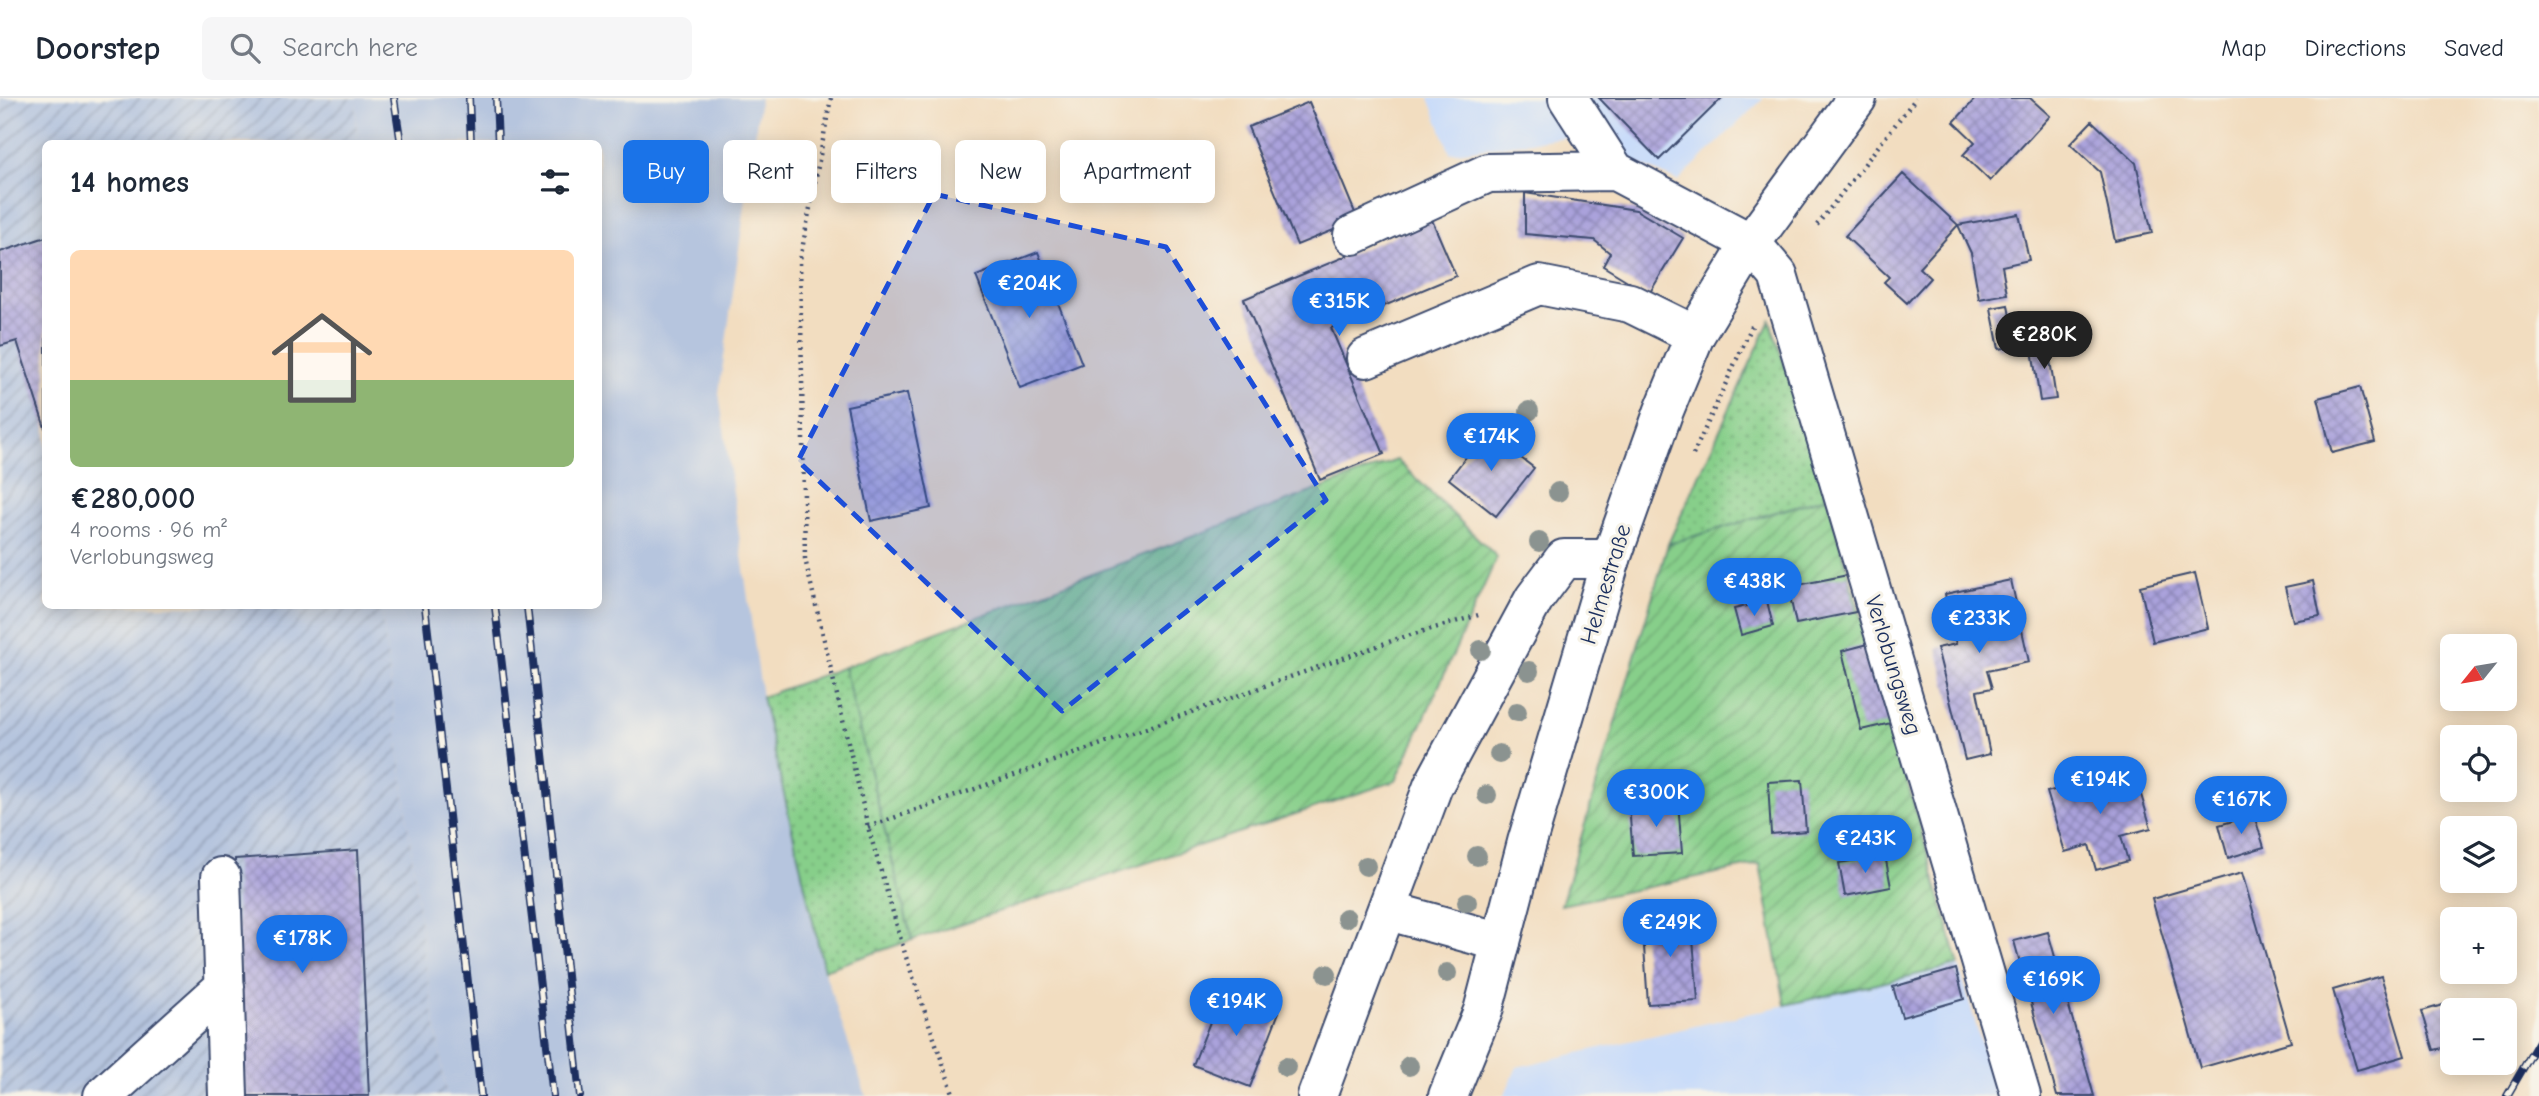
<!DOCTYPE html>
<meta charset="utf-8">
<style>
body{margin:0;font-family:"Comic Neue",sans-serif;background:#f6f6f7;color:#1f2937;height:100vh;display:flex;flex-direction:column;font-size:26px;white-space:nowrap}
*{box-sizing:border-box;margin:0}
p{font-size:23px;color:#747a83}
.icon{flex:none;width:38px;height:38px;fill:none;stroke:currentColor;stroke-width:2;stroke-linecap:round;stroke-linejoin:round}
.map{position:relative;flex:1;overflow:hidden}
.sheet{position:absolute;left:42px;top:42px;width:560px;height:469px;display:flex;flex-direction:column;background:#fff;border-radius:10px;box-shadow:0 4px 18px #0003}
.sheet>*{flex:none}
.banner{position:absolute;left:623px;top:42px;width:665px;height:63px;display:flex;gap:14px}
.needle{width:46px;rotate:240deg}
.controls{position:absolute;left:2440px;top:536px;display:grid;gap:14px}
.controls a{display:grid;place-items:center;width:77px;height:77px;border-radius:10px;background:#fff;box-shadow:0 4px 18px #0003;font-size:35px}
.price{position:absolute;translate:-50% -60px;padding:0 16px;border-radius:24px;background:#1a73e8;color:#fff;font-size:23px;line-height:46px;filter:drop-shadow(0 2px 4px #0008)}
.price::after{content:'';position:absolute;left:50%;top:42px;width:21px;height:16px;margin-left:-10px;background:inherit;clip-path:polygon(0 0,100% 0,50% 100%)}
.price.on{background:#222;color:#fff}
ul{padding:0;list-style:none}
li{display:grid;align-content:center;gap:14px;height:371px;padding:0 28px}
li span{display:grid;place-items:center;height:217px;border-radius:10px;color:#555}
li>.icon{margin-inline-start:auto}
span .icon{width:126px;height:126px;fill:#fffc;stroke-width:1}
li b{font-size:30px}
h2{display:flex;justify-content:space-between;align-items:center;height:84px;padding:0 28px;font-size:30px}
.pill{padding:0 24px;border-radius:10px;background:#fff;box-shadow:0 4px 18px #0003;font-size:24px;line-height:63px}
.pill.on{background:#1a73e8;color:#fff}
header{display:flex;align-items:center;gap:42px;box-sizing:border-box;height:98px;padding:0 35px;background:#fff;border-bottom:2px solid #e0e1e3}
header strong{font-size:33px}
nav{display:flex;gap:38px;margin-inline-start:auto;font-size:24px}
.search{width:490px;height:63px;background:#f6f6f7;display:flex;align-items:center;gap:18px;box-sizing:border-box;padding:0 24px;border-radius:10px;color:#747a83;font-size:26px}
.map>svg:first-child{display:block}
</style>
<header>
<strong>Doorstep</strong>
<div class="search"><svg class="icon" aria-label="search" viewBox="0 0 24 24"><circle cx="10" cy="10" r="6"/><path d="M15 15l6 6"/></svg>Search here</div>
<nav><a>Map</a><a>Directions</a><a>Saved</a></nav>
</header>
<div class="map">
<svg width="2539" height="998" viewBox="0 0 2539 998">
<defs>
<pattern id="industrial-furrows" width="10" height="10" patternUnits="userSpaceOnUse" patternTransform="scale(1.75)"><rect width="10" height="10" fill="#b6c5de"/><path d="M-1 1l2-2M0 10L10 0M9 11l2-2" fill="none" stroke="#93a0b7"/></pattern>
<pattern id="grass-dots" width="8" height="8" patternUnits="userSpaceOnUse" patternTransform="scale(1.75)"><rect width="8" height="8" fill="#87cf8a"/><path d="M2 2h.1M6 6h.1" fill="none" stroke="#6ea874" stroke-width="1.8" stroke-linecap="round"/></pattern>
<pattern id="garden-furrows" width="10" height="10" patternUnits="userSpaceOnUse" patternTransform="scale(1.75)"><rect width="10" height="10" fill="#87cf8a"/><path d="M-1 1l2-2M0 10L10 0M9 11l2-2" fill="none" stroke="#6ea874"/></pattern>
<pattern id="building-cross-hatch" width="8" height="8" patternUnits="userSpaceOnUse" patternTransform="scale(1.75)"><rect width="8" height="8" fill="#aaa2db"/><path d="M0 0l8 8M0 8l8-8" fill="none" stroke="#8a84b5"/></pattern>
</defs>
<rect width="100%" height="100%" fill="#f7f3e8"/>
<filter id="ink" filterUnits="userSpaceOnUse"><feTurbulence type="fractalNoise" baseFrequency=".0143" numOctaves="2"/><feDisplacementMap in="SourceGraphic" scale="14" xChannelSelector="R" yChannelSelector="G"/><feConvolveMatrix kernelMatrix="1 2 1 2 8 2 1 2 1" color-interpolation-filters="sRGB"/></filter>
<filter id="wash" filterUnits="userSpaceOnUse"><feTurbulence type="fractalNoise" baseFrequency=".00686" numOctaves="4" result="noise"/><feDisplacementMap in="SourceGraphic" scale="28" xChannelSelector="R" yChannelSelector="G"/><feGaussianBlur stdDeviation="1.57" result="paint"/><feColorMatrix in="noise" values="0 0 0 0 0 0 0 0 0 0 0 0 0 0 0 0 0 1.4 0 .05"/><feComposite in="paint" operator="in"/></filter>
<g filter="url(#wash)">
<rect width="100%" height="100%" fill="#f2ddc0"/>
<!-- built -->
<path fill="#c9dcf9" d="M1429,0H1764L1678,83L1574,38L1450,55Z
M1959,867L1996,998H1504L1517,969Z"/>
<!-- industrial -->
<path fill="url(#industrial-furrows)" d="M0,0H356L357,45L46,46V508H381L425,861L447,998H0Z"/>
<!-- railway -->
<path fill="#b6c5de" d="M356,0H760L719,295L762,599L824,872L866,998H447L425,861L381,508H598V46L357,45Z"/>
<!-- grass -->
<path fill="url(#grass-dots)" stroke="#517f74" stroke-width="2" d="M1770,222L1827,399L1668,446Z
M844,569L912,842L824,872L762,599Z"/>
<!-- garden -->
<path fill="url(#garden-furrows)" stroke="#517f74" stroke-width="2" d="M1397,362L1497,459L1396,683L912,842L844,569Z
M1827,399L1959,867L1785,907L1760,766L1561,807L1668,446Z"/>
<g id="blocks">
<!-- building -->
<path fill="url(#building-cross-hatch)" d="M1599,0H1722L1659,62Z
M1976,0H2030L2050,18L1990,83L1963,57L1975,44L1954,24Z
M1309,4L1358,122L1297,147L1248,29Z
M2092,23L2136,65L2152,135L2115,143L2100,74L2070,46Z
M1903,76L1958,127L1919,170L1930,180L1907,205L1884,184L1889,179L1845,138Z
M1525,95L1636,112L1683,140L1649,196L1603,168L1610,155L1594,142L1525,136Z
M2019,116L2029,162L2002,168L2007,196L1979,201L1971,155L1958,127Z
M1432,122L1456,178L1331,230L1384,356L1320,382L1244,201Z
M46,139V330H45L17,243L0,248V154Z
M1038,154L1082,266L1020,290L976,178Z
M2008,207L2015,248L1999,251L1991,210Z
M2047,243L2056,301L2040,303L2031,245Z
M2360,289L2375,344L2332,355L2318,300Z
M907,295L931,410L871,423L847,308Z
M1486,333L1534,370L1496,418L1449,381Z
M2195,475L2208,530L2153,544L2140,488Z
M1848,477L1856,514L1796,526L1788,489Z
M2011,482L2029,564L1987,573L1992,590L1977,593L1990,656L1965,662L1937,550L1956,546L1945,496Z
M2313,483L2320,518L2293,523L2285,489Z
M1767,503L1773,528L1741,537L1734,511Z
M1872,545L1891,625L1861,632L1842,553Z
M2133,670L2151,730L2121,738L2128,763L2096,772L2089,747L2065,754L2047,694Z
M1802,682L1806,733L1771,736L1768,684Z
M1678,704L1682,755L1633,758L1629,707Z
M2254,717L2264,749L2228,760L2219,727Z
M358,752L369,998H245L235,761Z
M1885,757L1891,789L1845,798L1839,765Z
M2242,775L2291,944L2200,970L2152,801Z
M1691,816L1698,903L1648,906L1642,820Z
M2048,834L2094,998H2057L2014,843Z
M1956,871L1964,901L1902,919L1893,889Z
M2381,878L2405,958L2357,972L2333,892Z
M1223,891L1279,914L1250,989L1193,967Z
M2460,902L2462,912H2452V948L2434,952L2422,913Z"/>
</g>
</g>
<g filter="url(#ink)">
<use href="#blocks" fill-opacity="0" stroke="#3b496d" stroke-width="2"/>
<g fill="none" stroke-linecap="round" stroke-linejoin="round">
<!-- minor casing -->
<g stroke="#3b496d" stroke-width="42">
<path id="minor" d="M1568,0L1615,73
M1353,137L1488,75L1615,73L1751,145L1778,177L2021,998
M1366,260L1539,187L1630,205L1695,237
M221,779L228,998
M1389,813L1501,844
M103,998L225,888
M1317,998L1433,688L1534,501L1564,461H1611"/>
</g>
<!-- major casing -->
<g stroke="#3b496d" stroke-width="42">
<path id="major" d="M1448,998L1483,913L1527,744L1611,461L1663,315L1695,237L1751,145L1857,0"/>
</g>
<!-- path -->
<path stroke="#3b496d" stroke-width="4.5" stroke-dasharray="2 5" stroke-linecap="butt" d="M831,0L800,162L805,461L868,729L906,859L954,998
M1817,127L1916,0
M1693,357L1752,228
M868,729L1397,541L1482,516"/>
<!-- minor -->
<use href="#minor" stroke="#fff" stroke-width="38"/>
<!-- major -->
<use href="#major" stroke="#fff" stroke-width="38"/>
<!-- rail casing -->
<g stroke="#1b2f5e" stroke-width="8">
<path id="rail" d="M394,0L401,46
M469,0L471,46
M496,0L498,46
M425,508L481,998
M495,508L553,998
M527,508L580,998
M2507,998L2539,943"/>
</g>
<!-- rail -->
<use href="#rail" stroke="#f7f3e8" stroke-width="5" stroke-dasharray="16" stroke-linecap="butt"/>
</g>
<!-- trees -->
<g fill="#8b9390">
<circle cx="1529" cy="313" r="10"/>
<circle cx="1558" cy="394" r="10"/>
<circle cx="1539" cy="444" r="10"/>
<circle cx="1481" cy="552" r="10"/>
<circle cx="1529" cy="573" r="10"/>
<circle cx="1517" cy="614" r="10"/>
<circle cx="1499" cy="656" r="10"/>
<circle cx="1487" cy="697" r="10"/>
<circle cx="1477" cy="758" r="10"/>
<circle cx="1366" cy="768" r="10"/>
<circle cx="1467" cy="804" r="10"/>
<circle cx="1346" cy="820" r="10"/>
<circle cx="1447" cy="875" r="10"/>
<circle cx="1327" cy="876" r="10"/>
<circle cx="1409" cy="968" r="10"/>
<circle cx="1286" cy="969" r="10"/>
</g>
</g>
<!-- marked area -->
<path fill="#1d4ed8" fill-opacity="0.2" stroke="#1d4ed8" stroke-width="5" stroke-dasharray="14 9" stroke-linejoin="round" d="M934,96L1166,149L1326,402L1062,613L798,363Z"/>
<g text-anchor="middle" stroke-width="6" stroke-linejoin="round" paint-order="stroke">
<!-- street labels -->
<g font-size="23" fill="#1b2f5e" stroke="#f7f3e8">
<text transform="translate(1605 486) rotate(-73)" y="8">Helmestraße</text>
<text transform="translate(1894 567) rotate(73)" y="8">Verlobungsweg</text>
</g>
</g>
</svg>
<div class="controls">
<a><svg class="needle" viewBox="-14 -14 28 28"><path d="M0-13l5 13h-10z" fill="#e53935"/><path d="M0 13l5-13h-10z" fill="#747a83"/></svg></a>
<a><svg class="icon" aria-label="locate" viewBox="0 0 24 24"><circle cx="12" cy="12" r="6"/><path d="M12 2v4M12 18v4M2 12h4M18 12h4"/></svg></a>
<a><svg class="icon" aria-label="layers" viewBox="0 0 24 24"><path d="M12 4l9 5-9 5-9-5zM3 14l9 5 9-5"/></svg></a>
<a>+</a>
<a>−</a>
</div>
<b class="price" style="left:1029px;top:222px">€204K</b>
<b class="price" style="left:1339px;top:240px">€315K</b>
<b class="price on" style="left:2044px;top:273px">€280K</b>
<b class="price" style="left:1491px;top:375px">€174K</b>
<b class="price" style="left:1754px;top:520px">€438K</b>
<b class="price" style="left:1979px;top:557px">€233K</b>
<b class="price" style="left:2100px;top:718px">€194K</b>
<b class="price" style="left:1656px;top:731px">€300K</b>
<b class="price" style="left:2241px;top:738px">€167K</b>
<b class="price" style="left:1865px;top:777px">€243K</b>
<b class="price" style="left:1670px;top:861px">€249K</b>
<b class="price" style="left:302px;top:877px">€178K</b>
<b class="price" style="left:2053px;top:918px">€169K</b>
<b class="price" style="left:1236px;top:940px">€194K</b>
<div class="banner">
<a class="pill on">Buy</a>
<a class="pill">Rent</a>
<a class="pill">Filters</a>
<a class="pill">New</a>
<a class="pill">Apartment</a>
</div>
<section class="sheet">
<h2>14 homes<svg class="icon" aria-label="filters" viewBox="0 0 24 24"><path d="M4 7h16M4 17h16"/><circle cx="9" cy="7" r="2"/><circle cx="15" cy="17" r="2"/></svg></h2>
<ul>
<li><span style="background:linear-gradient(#ffd9b3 60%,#8fb573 0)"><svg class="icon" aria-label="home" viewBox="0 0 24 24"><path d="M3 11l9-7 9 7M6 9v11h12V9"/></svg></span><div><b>€280,000</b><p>4 rooms · 96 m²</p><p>Verlobungsweg</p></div></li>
</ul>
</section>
</div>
